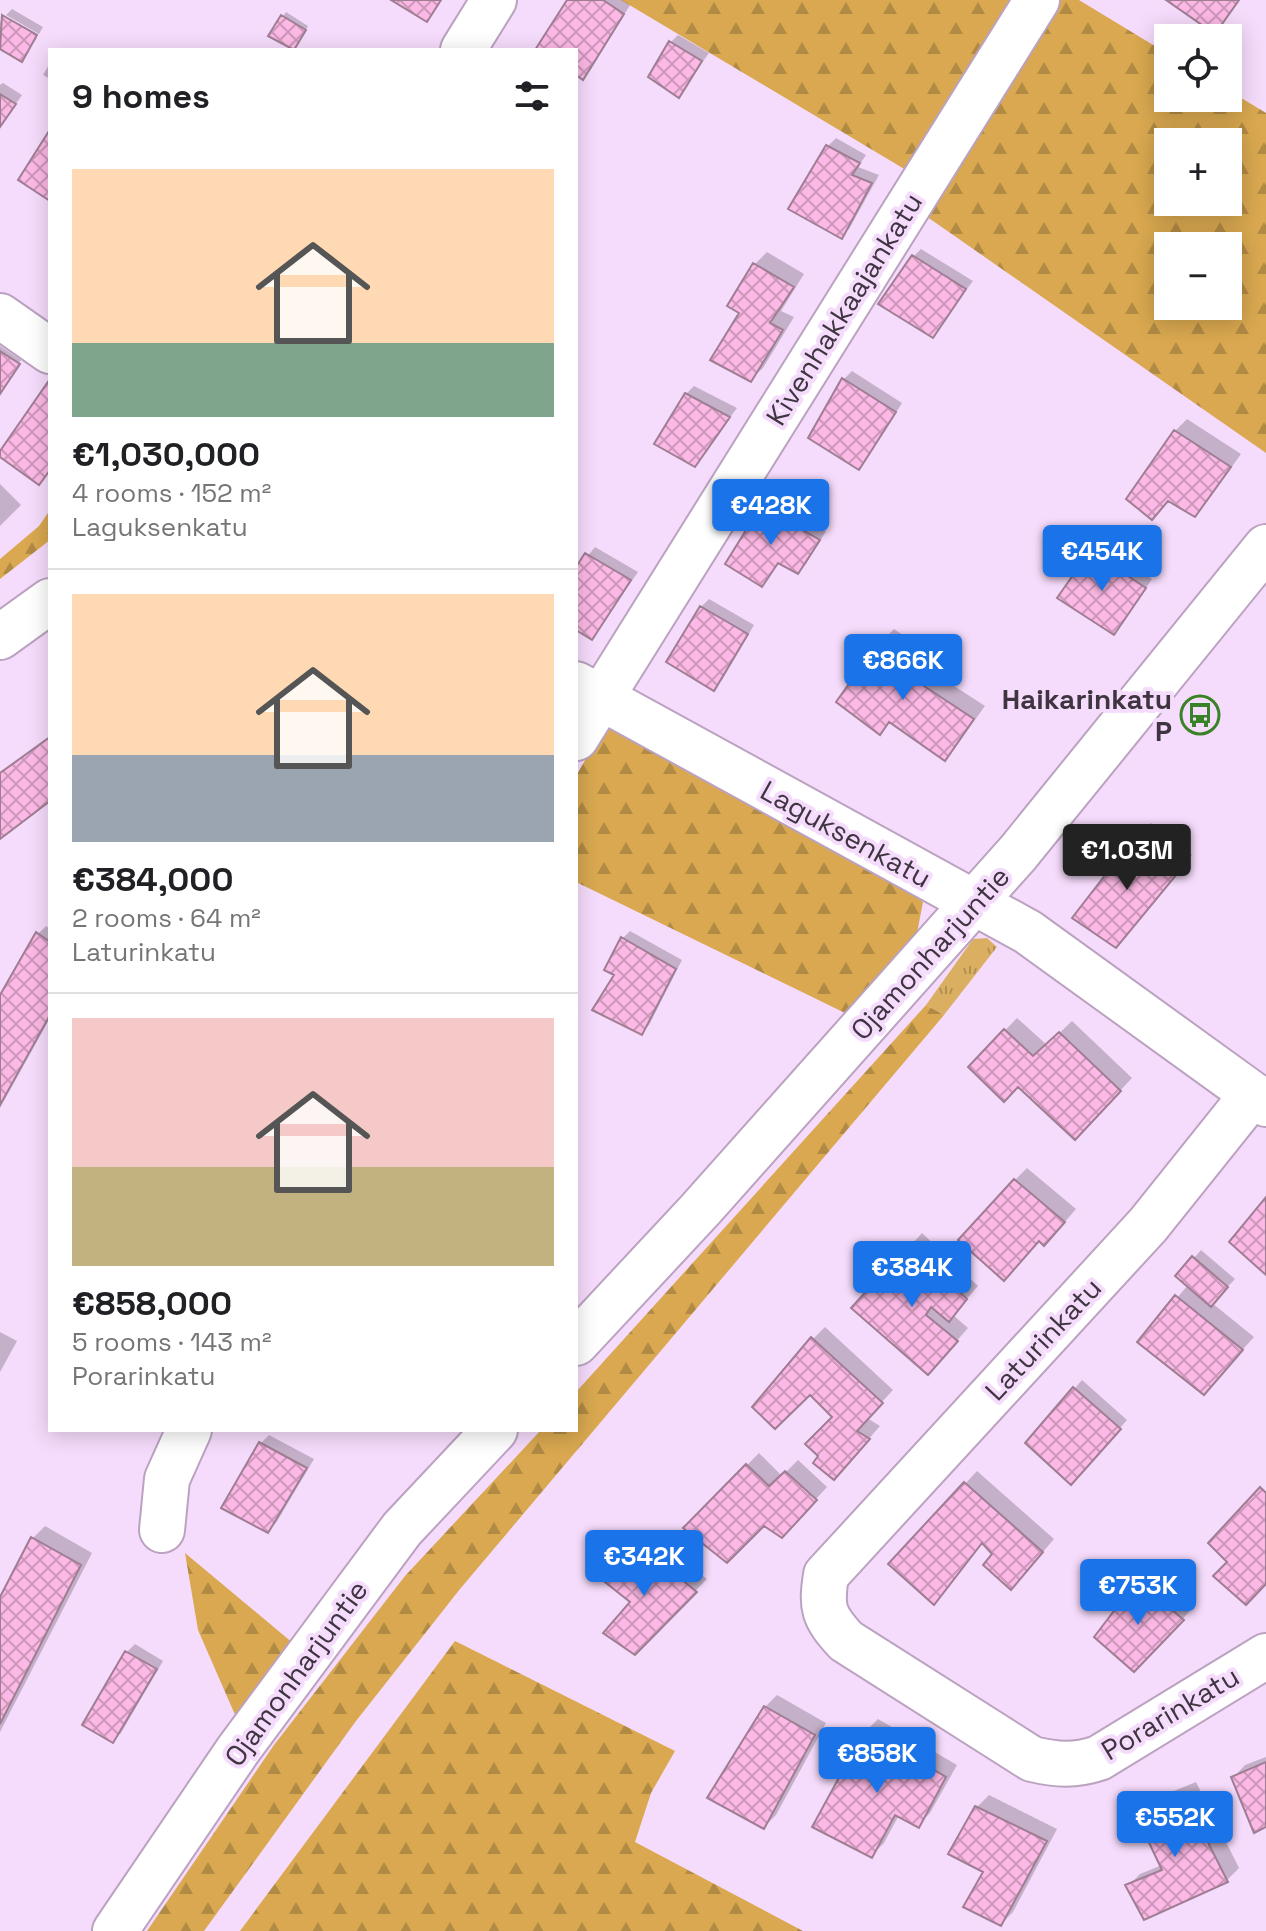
<!DOCTYPE html>
<meta charset="utf-8">
<style>
body{margin:0;font-family:"Space Grotesk",sans-serif;background:#f6f6f6;color:#202124;height:100vh;display:flex;flex-direction:column;font-size:30px;white-space:nowrap}
*{box-sizing:border-box;margin:0}
p{font-size:26px;color:#757577}
.icon{flex:none;width:44px;height:44px;fill:none;stroke:currentColor;stroke-width:2;stroke-linecap:round;stroke-linejoin:round}
.map{position:relative;flex:1;overflow:hidden}
.sheet{position:absolute;left:48px;top:48px;width:530px;height:1384px;display:flex;flex-direction:column;background:#fff;border-radius:0px;box-shadow:0 4px 20px #0003}
.sheet>*{flex:none}
.tools{position:absolute;left:1154px;top:24px;display:grid;gap:16px}
.tools a{display:grid;place-items:center;width:88px;height:88px;border-radius:0px;background:#fff;box-shadow:0 4px 20px #0003;font-size:40px}
.price{position:absolute;translate:-50% -68px;padding:0 18px;border-radius:8px;background:#1a73e8;color:#fff;font-size:26px;line-height:52px;filter:drop-shadow(0 2px 4px #0008)}
.price::after{content:'';position:absolute;left:50%;top:48px;width:24px;height:18px;margin-left:-12px;background:inherit;clip-path:polygon(0 0,100% 0,50% 100%)}
.price.on{background:#222;color:#fff}
ul{padding:0;list-style:none}
li{display:grid;align-content:center;gap:16px;height:424px;padding:0 24px}
li+li{border-top:2px solid #e0e0e0}
li span{display:grid;place-items:center;height:248px;border-radius:0px;color:#555}
li>.icon{margin-inline-start:auto}
span .icon{width:144px;height:144px;fill:#fffc;stroke-width:1}
li b{font-size:34px}
h2{display:flex;justify-content:space-between;align-items:center;height:96px;padding:0 24px;font-size:34px}
.map>svg:first-child{display:block}
</style>
<div class="map">
<svg width="1266" height="1931" viewBox="0 0 1266 1931">
<defs>
<pattern id="grass-tufts" width="24" height="20" patternUnits="userSpaceOnUse" patternTransform="scale(2)"><rect width="24" height="20" fill="#dbaf62"/><path d="M3 7l-1-3M5 7V3M7 7l1-3M15 17l-1-3M17 17v-4M19 17l1-3" fill="none" stroke="#b38f52"/></pattern>
<pattern id="forest-firs" width="22" height="20" patternUnits="userSpaceOnUse" patternTransform="scale(2)"><rect width="22" height="20" fill="#d9a850"/><path d="M5 1l3.5 6h-7zM16 11l3.5 6h-7z" fill="#b18a44"/></pattern>
<pattern id="building-cross-hatch" width="8" height="8" patternUnits="userSpaceOnUse" patternTransform="scale(2)"><rect width="8" height="8" fill="#fcb9e5"/><path d="M0 0l8 8M0 8l8-8" fill="none" stroke="#cd97bb"/></pattern>
</defs>
<rect width="100%" height="100%" fill="#f6dcfc"/>
<!-- grass -->
<path fill="url(#grass-tufts)" d="M987,938L997,947L944,1015L926,1005L973,939Z"/>
<!-- forest -->
<path fill="url(#forest-firs)" fill-rule="evenodd" d="M621,0H1009L906,170Z
M1056,0H1079L1168,54V98H1228V90L1266,113V453L923,214ZM1168,142H1228V202H1168ZM1168,246H1228V306H1168Z
M50,510V540L0,579V559L39,526Z
M607,722L898,883L923,902L917,933L845,1013L576,882V776Z
M926,1005L944,1015L460,1589L356,1721L204,1931H147L274,1745L405,1576L541,1430H576V1392Z
M185,1553L294,1644L236,1717L198,1630Z
M455,1641L675,1751L651,1793L635,1842L803,1931H240Z"/>
<!-- shadow -->
<path fill="#0003" d="M570,0H622L630,5L591,69L583,77L576,73V50H540Z
M12,9L43,27L39,34L6,15Z
M286,12L308,26L297,45L271,35Z
M3,18L37,38L21,60L0,47V23Z
M678,35L709,53L679,95L670,43Z
M50,63V79L43,75Z
M3,83L22,95L0,127V85Z
M836,138L866,155L858,167L879,175L849,229L841,236L828,146Z
M921,249L973,281L932,335L913,257Z
M767,252L804,274L781,311L794,317L763,368L750,380L742,313L730,306L755,264Z
M0,346L21,360L0,393Z
M852,371L902,403L867,459L859,467L811,438L844,379Z
M694,386L737,408L695,464L686,394Z
M1187,419L1241,454L1206,503L1194,515L1169,499L1152,518L1175,431Z
M0,484L21,505L0,526Z
M770,499L826,531L806,564L798,572L780,562L762,585L728,563L763,507Z
M1100,544L1152,579L1121,625L1060,597Z
M595,547L638,572L592,638L576,628V571Z
M709,599L754,625L722,680L714,688L701,607Z
M894,629L940,660L931,671L985,706L956,746L944,758L891,721L880,732L838,702L882,641Z
M1151,823L1192,855L1127,933L1139,836Z
M46,926L50,929V1018L0,1108V999L38,934Z
M630,931L682,960L649,1025L641,1033L617,974L622,939Z
M1017,1018L1047,1045L1072,1021L1132,1078L1087,1126L1019,1084L970,1067Z
M1027,1168L1076,1209L1056,1232L1015,1180Z
M922,1233L978,1286L953,1315L968,1328L940,1360L854,1308Z
M1201,1250L1235,1279L1212,1303L1254,1337L1215,1380L1140,1342L1188,1285L1194,1258Z
M825,1327L893,1390L867,1418L880,1426L846,1465L813,1339Z
M0,1332L17,1341L0,1372Z
M1082,1380L1127,1420L1079,1475L1028,1442Z
M269,1435L314,1459L276,1523L268,1531L224,1507L261,1443Z
M759,1453L782,1476L798,1460L827,1487L794,1523L686,1527Z
M977,1471L1054,1539L1023,1575L984,1542L934,1602L891,1564Z
M45,1526L92,1553L0,1732V1601L33,1538Z
M650,1532L707,1579L635,1652L633,1602L604,1578Z
M1146,1575L1190,1611L1134,1670L1139,1582Z
M135,1644L163,1661L121,1733L113,1741L84,1725L127,1652Z
M777,1695L826,1723L776,1815L764,1827L765,1707Z
M878,1719L957,1765L930,1813L918,1825L899,1815L884,1843L872,1855L866,1731Z
M1266,1757V1825L1233,1778L1245,1765Z
M1196,1782L1239,1868L1227,1880L1128,1886L1140,1874L1162,1865L1137,1813L1149,1801Z
M989,1795L1057,1829L1013,1912L1001,1924L986,1871L977,1807Z"/>
<!-- building -->
<path fill="url(#building-cross-hatch)" stroke="#9f7e93" stroke-width="2" d="M391,0H441L427,22Z
M567,0H603L624,14L583,80L576,75V50H535Z
M1166,0H1239L1215,34Z
M2,15L37,35L22,62L0,49Z
M281,15L306,30L294,50L268,36Z
M669,41L702,61L679,98L648,77Z
M0,94L16,104L0,127Z
M49,131H50V201L18,180Z
M826,145L860,163L852,175L872,183L842,239L788,209Z
M912,255L966,289L933,338L878,304Z
M753,263L794,287L770,323L783,330L751,382L710,360L739,313L727,306Z
M0,351L20,364L0,394Z
M842,378L896,412L859,470L808,438Z
M50,379V470L39,485L0,457V451Z
M685,393L730,417L695,467L654,444Z
M1174,430L1231,467L1195,517L1168,501L1152,520L1126,499Z
M761,506L820,540L798,574L778,563L762,587L725,564Z
M1090,551L1146,588L1114,635L1057,598Z
M585,553L631,580L592,640L576,630V567Z
M700,606L748,634L714,691L666,662Z
M880,640L929,672L921,684L974,719L945,761L889,722L880,735L836,702Z
M50,737V801L0,839V773Z
M1137,834L1182,868L1116,948L1072,918Z
M36,932L50,942V1015L0,1105V995Z
M621,937L676,969L642,1035L592,1010L614,975L604,970Z
M1004,1029L1033,1056L1059,1032L1121,1091L1075,1140L1018,1087L1004,1102L968,1067Z
M1014,1179L1065,1222L1044,1246L1039,1241L1004,1281L958,1240Z
M1266,1197V1275L1229,1242Z
M909,1244L967,1299L949,1322L931,1307L926,1315L958,1341L928,1375L851,1308Z
M1192,1256L1228,1287L1211,1307L1175,1276Z
M1175,1295L1243,1350L1204,1395L1137,1342Z
M811,1337L883,1403L857,1431L870,1439L834,1480L813,1463L818,1456L805,1444L832,1417L810,1395L775,1429L752,1407Z
M1073,1387L1121,1429L1071,1485L1025,1443Z
M259,1442L307,1468L268,1533L221,1508Z
M746,1464L769,1486L785,1471L817,1500L782,1538L764,1526L727,1563L683,1528Z
M964,1482L1043,1552L1011,1590L983,1565L992,1554L982,1543L934,1605L888,1564Z
M1260,1487L1266,1493V1584L1246,1605L1213,1576L1227,1562L1208,1543Z
M31,1537L81,1565L0,1724V1597Z
M637,1543L697,1592L635,1655L603,1633L630,1602L601,1579Z
M1137,1581L1184,1620L1134,1672L1094,1637Z
M125,1651L157,1669L113,1743L82,1725Z
M764,1706L815,1735L764,1829L707,1798Z
M865,1730L946,1777L919,1828L895,1815L872,1858L812,1827Z
M1266,1762V1827L1254,1833L1231,1777Z
M1183,1793L1228,1882L1144,1920L1125,1885L1162,1870L1135,1813Z
M975,1806L1047,1841L1001,1926L963,1907L983,1872L948,1854Z"/>
<g fill="none" stroke-linecap="round" stroke-linejoin="round">
<!-- minor casing -->
<g stroke="#bba2c0" stroke-width="48">
<path id="minor" d="M463,50L494,0
M0,316L50,351
M0,637L50,601
M576,684L1028,932L1266,1104
M576,738L1037,0
M1252,1095L1148,1225L826,1575C821,1608 823,1616 846,1641L1032,1759C1057,1765 1075,1766 1099,1758L1266,1656
M162,1530L167,1479L189,1430"/>
</g>
<!-- major casing -->
<g stroke="#bba2c0" stroke-width="48">
<path id="major" d="M576,1343L700,1210L1018,853L1266,547
M115,1931L238,1750L402,1529L495,1430"/>
</g>
<!-- minor -->
<use href="#minor" stroke="#fff" stroke-width="44"/>
<!-- major -->
<use href="#major" stroke="#fff" stroke-width="44"/>
</g>
<!-- icons -->
<defs>
<g id="bus-ring" transform="scale(2)"><circle r="9.5" fill="#f6dcfc" stroke="#3a8228" stroke-width="1.5"/><path d="M-5-6H5V4H4V6H2V4H-2V6H-4V4H-5ZM-3.5-4V0h7V-4ZM-3.5 1.2v1.5H-2V1.2ZM2 1.2v1.5H3.5V1.2Z" fill="#3a8228"/></g>
</defs>
<g fill-rule="evenodd">
<use href="#bus-ring" x="1200" y="715"/>
</g>
<g text-anchor="middle" stroke-width="8" stroke-linejoin="round" paint-order="stroke">
<!-- street labels -->
<g font-size="28" fill="#3f3541" stroke="#f6dcfc">
<text transform="translate(844 309) rotate(-58)" y="10">Kivenhakkaajankatu</text>
<text transform="translate(846 834) rotate(29)" y="10">Laguksenkatu</text>
<text transform="translate(930 953) rotate(-48)" y="10">Ojamonharjuntie</text>
<text transform="translate(1043 1339) rotate(-47)" y="10">Laturinkatu</text>
<text transform="translate(296 1673) rotate(-54)" y="10">Ojamonharjuntie</text>
<text transform="translate(1170 1713) rotate(-31)" y="10">Porarinkatu</text>
</g>
<!-- poi labels -->
<g font-size="28" font-weight="bold" fill="#3f3541" stroke="#f6dcfc" text-anchor="end">
<text x="1172" y="709">Haikarinkatu<tspan x="1172" dy="32">P</tspan></text>
</g>
</g>
</svg>
<div class="tools">
<a><svg class="icon" aria-label="locate" viewBox="0 0 24 24"><circle cx="12" cy="12" r="6"/><path d="M12 2v4M12 18v4M2 12h4M18 12h4"/></svg></a>
<a>+</a>
<a>−</a>
</div>
<b class="price" style="left:771px;top:547px">€428K</b>
<b class="price" style="left:1102px;top:593px">€454K</b>
<b class="price" style="left:903px;top:702px">€866K</b>
<b class="price on" style="left:1127px;top:892px">€1.03M</b>
<b class="price" style="left:912px;top:1309px">€384K</b>
<b class="price" style="left:644px;top:1598px">€342K</b>
<b class="price" style="left:1138px;top:1627px">€753K</b>
<b class="price" style="left:877px;top:1795px">€858K</b>
<b class="price" style="left:1175px;top:1859px">€552K</b>
<section class="sheet">
<h2>9 homes<svg class="icon" aria-label="filters" viewBox="0 0 24 24"><path d="M4 7h16M4 17h16"/><circle cx="9" cy="7" r="2"/><circle cx="15" cy="17" r="2"/></svg></h2>
<ul>
<li><span style="background:linear-gradient(#ffd9b3 70%,#7fa58c 0)"><svg class="icon" aria-label="home" viewBox="0 0 24 24"><path d="M3 11l9-7 9 7M6 9v11h12V9"/></svg></span><div><b>€1,030,000</b><p>4 rooms · 152 m²</p><p>Laguksenkatu</p></div></li>
<li><span style="background:linear-gradient(#ffd9b3 65%,#9aa5b1 0)"><svg class="icon" aria-label="home" viewBox="0 0 24 24"><path d="M3 11l9-7 9 7M6 9v11h12V9"/></svg></span><div><b>€384,000</b><p>2 rooms · 64 m²</p><p>Laturinkatu</p></div></li>
<li><span style="background:linear-gradient(#f6c9c9 60%,#c2b280 0)"><svg class="icon" aria-label="home" viewBox="0 0 24 24"><path d="M3 11l9-7 9 7M6 9v11h12V9"/></svg></span><div><b>€858,000</b><p>5 rooms · 143 m²</p><p>Porarinkatu</p></div></li>
</ul>
</section>
</div>
